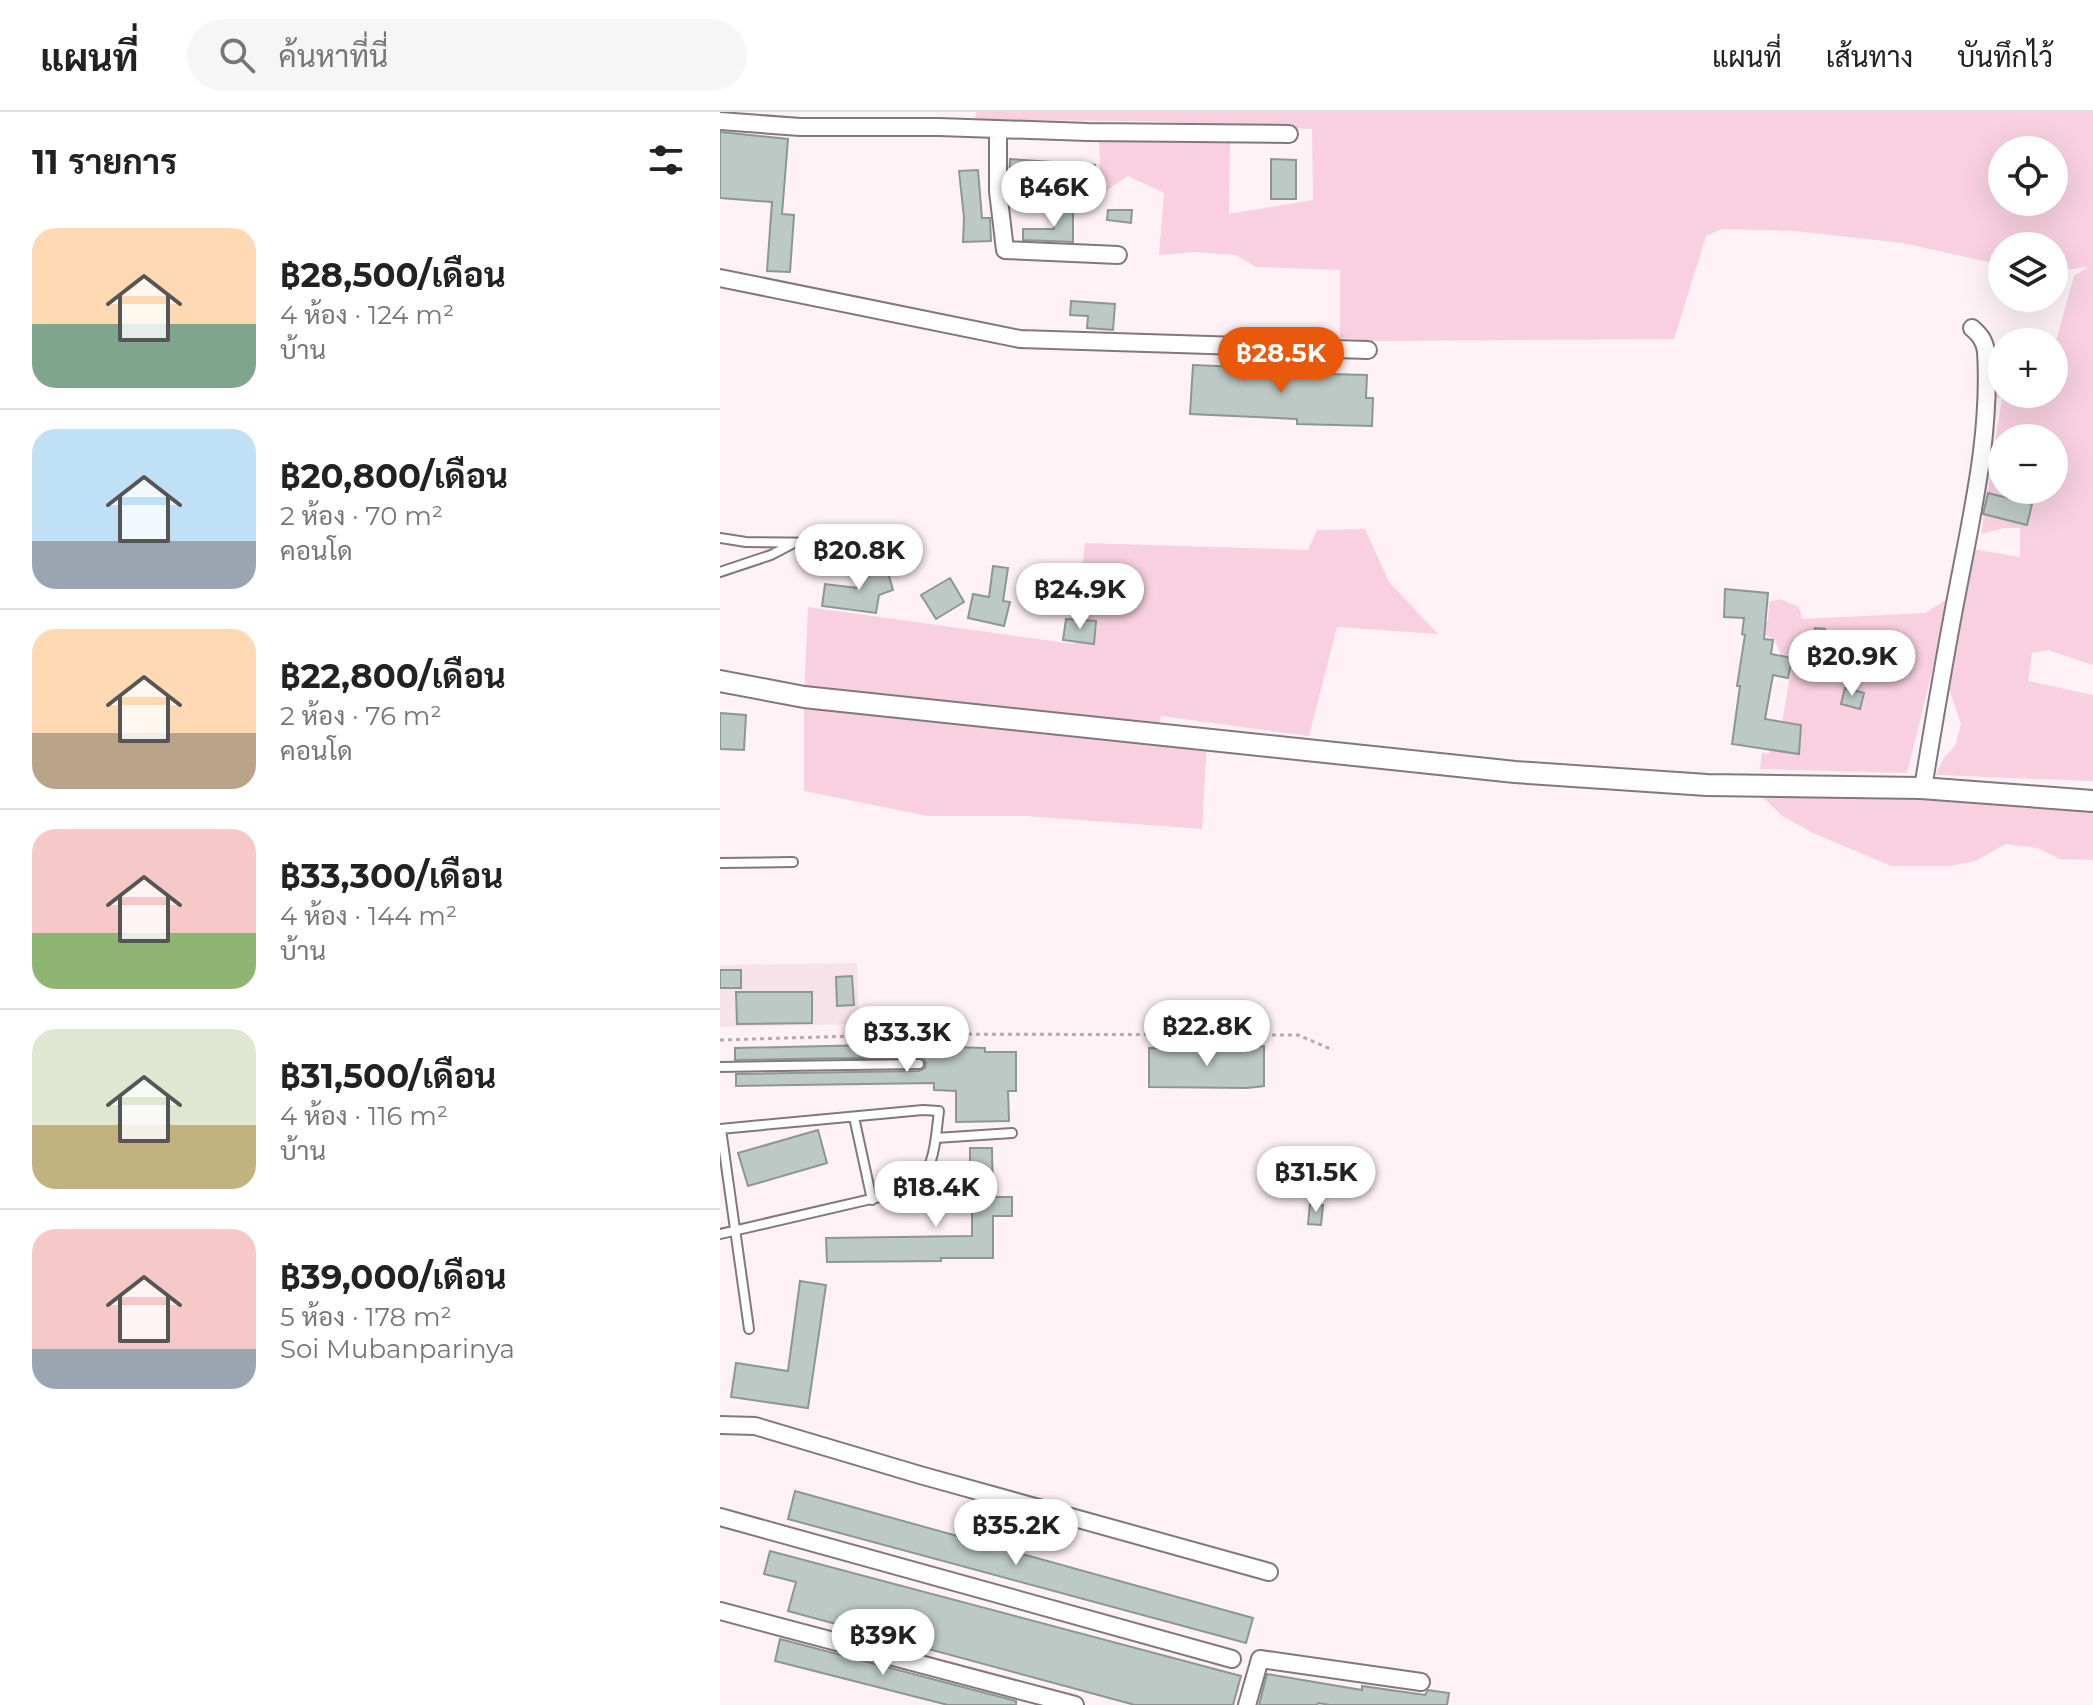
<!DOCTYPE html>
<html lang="th">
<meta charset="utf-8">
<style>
body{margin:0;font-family:Montserrat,Sarabun,sans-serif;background:#f6f6f6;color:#222;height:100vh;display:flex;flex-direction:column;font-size:30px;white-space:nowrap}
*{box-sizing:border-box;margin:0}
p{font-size:26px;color:#767676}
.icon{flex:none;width:44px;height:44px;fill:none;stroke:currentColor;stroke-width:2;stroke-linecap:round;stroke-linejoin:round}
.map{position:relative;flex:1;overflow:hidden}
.sheet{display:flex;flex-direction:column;background:#fff;width:720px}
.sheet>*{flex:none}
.buttons{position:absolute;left:1268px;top:24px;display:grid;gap:16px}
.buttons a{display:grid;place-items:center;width:80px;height:80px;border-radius:50%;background:#fff;box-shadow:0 8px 32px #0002;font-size:40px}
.price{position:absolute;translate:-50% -68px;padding:0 18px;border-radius:28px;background:#fff;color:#222;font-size:26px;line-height:52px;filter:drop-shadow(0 2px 4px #0008)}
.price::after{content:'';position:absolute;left:50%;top:48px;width:24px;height:18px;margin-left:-12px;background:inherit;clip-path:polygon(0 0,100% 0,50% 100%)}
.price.selected{background:#ea580c;color:#fff}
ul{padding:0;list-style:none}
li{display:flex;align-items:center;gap:24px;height:200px;padding:0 32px}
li+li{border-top:2px solid #e0e0e0}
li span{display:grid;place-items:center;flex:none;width:224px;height:160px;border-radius:24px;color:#555}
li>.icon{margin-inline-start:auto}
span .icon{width:96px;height:96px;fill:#fffc;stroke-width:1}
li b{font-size:34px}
h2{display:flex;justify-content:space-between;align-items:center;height:96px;padding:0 32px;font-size:34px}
header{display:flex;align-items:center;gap:48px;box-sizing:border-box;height:112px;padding:0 40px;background:#fff;border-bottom:2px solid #e0e0e0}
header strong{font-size:38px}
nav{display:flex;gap:44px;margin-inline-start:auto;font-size:28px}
.search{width:560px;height:72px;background:#f6f6f6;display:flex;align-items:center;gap:20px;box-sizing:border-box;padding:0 28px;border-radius:44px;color:#767676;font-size:30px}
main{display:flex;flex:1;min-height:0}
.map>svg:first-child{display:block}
</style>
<header>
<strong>แผนที่</strong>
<div class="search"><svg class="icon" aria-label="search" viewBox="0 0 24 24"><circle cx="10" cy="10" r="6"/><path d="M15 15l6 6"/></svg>ค้นหาที่นี่</div>
<nav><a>แผนที่</a><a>เส้นทาง</a><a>บันทึกไว้</a></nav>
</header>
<main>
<section class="sheet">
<h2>11 รายการ<svg class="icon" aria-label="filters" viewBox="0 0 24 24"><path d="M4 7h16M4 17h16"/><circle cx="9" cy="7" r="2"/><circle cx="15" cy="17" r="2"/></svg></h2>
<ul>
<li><span style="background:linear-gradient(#ffd9b3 60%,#7fa58c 0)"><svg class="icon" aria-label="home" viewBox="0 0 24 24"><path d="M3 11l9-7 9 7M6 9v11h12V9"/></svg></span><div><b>฿28,500/เดือน</b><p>4 ห้อง · 124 m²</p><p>บ้าน</p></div></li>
<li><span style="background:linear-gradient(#bfe0f5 70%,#9aa5b1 0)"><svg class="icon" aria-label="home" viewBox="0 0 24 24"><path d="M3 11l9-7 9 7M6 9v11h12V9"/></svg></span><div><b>฿20,800/เดือน</b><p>2 ห้อง · 70 m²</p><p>คอนโด</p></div></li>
<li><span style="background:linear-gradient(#ffd9b3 65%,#b9a48a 0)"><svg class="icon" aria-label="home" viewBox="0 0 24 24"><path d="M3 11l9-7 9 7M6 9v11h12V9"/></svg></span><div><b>฿22,800/เดือน</b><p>2 ห้อง · 76 m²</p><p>คอนโด</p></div></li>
<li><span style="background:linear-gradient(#f6c9c9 65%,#8fb573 0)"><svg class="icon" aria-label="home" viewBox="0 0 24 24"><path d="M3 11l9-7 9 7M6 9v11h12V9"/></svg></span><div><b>฿33,300/เดือน</b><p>4 ห้อง · 144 m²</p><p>บ้าน</p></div></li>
<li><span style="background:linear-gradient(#dfe7d0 60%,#c2b280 0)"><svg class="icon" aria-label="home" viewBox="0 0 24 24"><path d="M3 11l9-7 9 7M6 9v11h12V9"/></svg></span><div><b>฿31,500/เดือน</b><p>4 ห้อง · 116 m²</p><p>บ้าน</p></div></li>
<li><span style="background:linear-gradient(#f6c9c9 75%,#9aa5b1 0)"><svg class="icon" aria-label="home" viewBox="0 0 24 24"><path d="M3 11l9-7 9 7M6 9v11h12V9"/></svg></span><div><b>฿39,000/เดือน</b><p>5 ห้อง · 178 m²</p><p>Soi Mubanparinya</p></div></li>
</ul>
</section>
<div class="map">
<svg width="1373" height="1593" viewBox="0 0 1373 1593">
<rect width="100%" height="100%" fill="#fff2f7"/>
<!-- built -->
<path fill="#f7e2ea" d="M137,851L139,912L0,915V853Z"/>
<!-- green -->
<path fill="#f8d0e0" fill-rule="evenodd" d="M257,0H1373V553L1328,538L1312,541L1308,569L1373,583V669L1215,663L1224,646L1235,634L1241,612L1225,565L1252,437L1300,445V416H1284L1261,422L1282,286L1258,284L1261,235L1282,238V282H1334V236L1354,164L1368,155L1344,158H1334V134H1282V153L1183,131L1074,119L1002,117L986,124L954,227L653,229L620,226V158L536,155L516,143L476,140L439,143L444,81L408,64L381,82L379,24H510L509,102L593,88L592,17L427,9L254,8ZM1282,38H1334V90H1282ZM1282,326H1334V378H1282Z
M645,417L669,470L718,522L617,515L589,624L441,604L437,621L487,628L482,717L306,704H208L84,679V585L88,495L354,532L365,431L588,438L597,418Z
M1060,487L1079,495L1082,507L1205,501L1227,487L1220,527L1187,661L1040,657L1042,641L1049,642V639H1053L1062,610L1073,546L1061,543L1054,527L1033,517L1048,509L1049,490Z
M1042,684L1215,685L1373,699V748L1339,747L1318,736L1286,732L1255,749L1230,754H1171L1093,721L1061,703Z"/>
<!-- building -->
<path fill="#bdc9c4" stroke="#8c9793" stroke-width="2" d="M0,20L68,27L62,102L74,103L70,160L47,159L52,90L0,86Z
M290,47L375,53L374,80L337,78V75L289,73Z
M551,47L576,48V87H551Z
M258,58L262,106H270L271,129L243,130L244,106L239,59Z
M388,98H412L411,111L387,108Z
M333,99H353V130L303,128V117H334Z
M351,189L395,192L393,218L367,216L368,204L350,203Z
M473,253L569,257V261L647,263L646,286H653L652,314L577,312V307L470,302Z
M1268,381L1312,392L1307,413L1263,402Z
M166,454L173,478L159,483L156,501L102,494L105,472L138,476L135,464Z
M273,454L288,456L283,489L290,490L284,514L248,506L253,482L269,485Z
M230,466L244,490L216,507L201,483Z
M332,471L359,475L357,494L329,490Z
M1005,477L1048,481L1044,527L1053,528L1051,542L1072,546L1068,566L1053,563L1045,607L1081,613L1079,642L1012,632L1020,574H1017L1025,523L1022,522L1024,506L1004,505Z
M346,507L376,509L374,532L343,528Z
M1095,516L1105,517L1104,526L1164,523V536L1124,537V543L1106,544V545L1085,542L1087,524H1093Z
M1125,576L1144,581L1140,597L1121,592Z
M0,601L26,603L24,638L0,637Z
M0,858H21V876H0Z
M132,864L134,893L117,894L116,865Z
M16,880H92V911L17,912Z
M196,932V938H235V935L265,936V940H296V979H288L289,1009L236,1010V979L214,978V971L16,974V962L199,959L205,956L206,951L203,946L199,945L15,948V936Z
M544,934V974L527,976L429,975V936L531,937V935Z
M98,1018L107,1051L28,1074L18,1041Z
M250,1036H272L273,1085H292V1104H273V1146H221V1149L107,1150L106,1126L252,1124V1068H250Z
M590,1092L603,1093L601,1113L588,1112Z
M80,1169L106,1173L88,1296L11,1285L16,1251L68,1259Z
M75,1379L533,1506L526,1531L68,1407Z
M50,1439L521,1564L513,1593H415L68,1499L76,1470L44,1462Z
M60,1527L296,1589V1593H228L55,1549Z
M547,1562L642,1578V1574L705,1583L708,1578L729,1581L727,1593H610L598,1591L597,1593H539Z"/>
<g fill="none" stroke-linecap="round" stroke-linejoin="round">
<!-- service casing -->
<g stroke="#82777c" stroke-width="12">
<path id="service" d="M0,426L26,430L119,431
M0,460L51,443L74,431
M0,751L73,750
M0,955L199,952
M134,1005L152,1088
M0,1017L203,998L219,999C215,1030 216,1058 190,1078L0,1122
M1,1017L29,1217
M216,1026L292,1021"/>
</g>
<!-- minor casing -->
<g stroke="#82777c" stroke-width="20">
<path id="minor" d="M0,9L80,15H219L368,20L569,22
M278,17V79L285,138L398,143
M0,166L300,227L648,238
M1203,676C1214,609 1225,542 1238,476C1253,397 1271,320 1266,239C1264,228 1260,223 1252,216
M0,1313L35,1314L200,1363L549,1460
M0,1405L512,1547
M0,1499L355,1593
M527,1593L540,1547L701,1570"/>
</g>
<!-- tertiary casing -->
<g stroke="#82777c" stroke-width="24">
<path id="tertiary" d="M0,569L84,585L795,660L987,673L1201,676L1373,689"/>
</g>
<!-- path -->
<path stroke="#b4aaad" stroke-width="3" stroke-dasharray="4 4" stroke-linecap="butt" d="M0,928L203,922L578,923L613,938"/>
<!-- service -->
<use href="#service" stroke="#fff" stroke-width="8"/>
<!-- minor -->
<use href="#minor" stroke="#fff" stroke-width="16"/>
<!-- tertiary -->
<use href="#tertiary" stroke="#fff" stroke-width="20"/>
</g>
</svg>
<div class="buttons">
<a><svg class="icon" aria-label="locate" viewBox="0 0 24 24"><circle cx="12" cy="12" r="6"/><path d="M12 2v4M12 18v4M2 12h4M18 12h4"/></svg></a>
<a><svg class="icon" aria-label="layers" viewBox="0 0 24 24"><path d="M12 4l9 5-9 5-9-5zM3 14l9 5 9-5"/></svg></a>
<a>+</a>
<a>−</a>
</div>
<b class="price" style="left:334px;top:117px">฿46K</b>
<b class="price selected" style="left:561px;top:283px">฿28.5K</b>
<b class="price" style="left:139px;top:480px">฿20.8K</b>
<b class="price" style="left:360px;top:519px">฿24.9K</b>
<b class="price" style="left:1132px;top:586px">฿20.9K</b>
<b class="price" style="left:487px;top:956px">฿22.8K</b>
<b class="price" style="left:187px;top:962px">฿33.3K</b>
<b class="price" style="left:596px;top:1102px">฿31.5K</b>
<b class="price" style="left:216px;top:1117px">฿18.4K</b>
<b class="price" style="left:296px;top:1455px">฿35.2K</b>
<b class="price" style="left:163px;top:1565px">฿39K</b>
</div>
</main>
